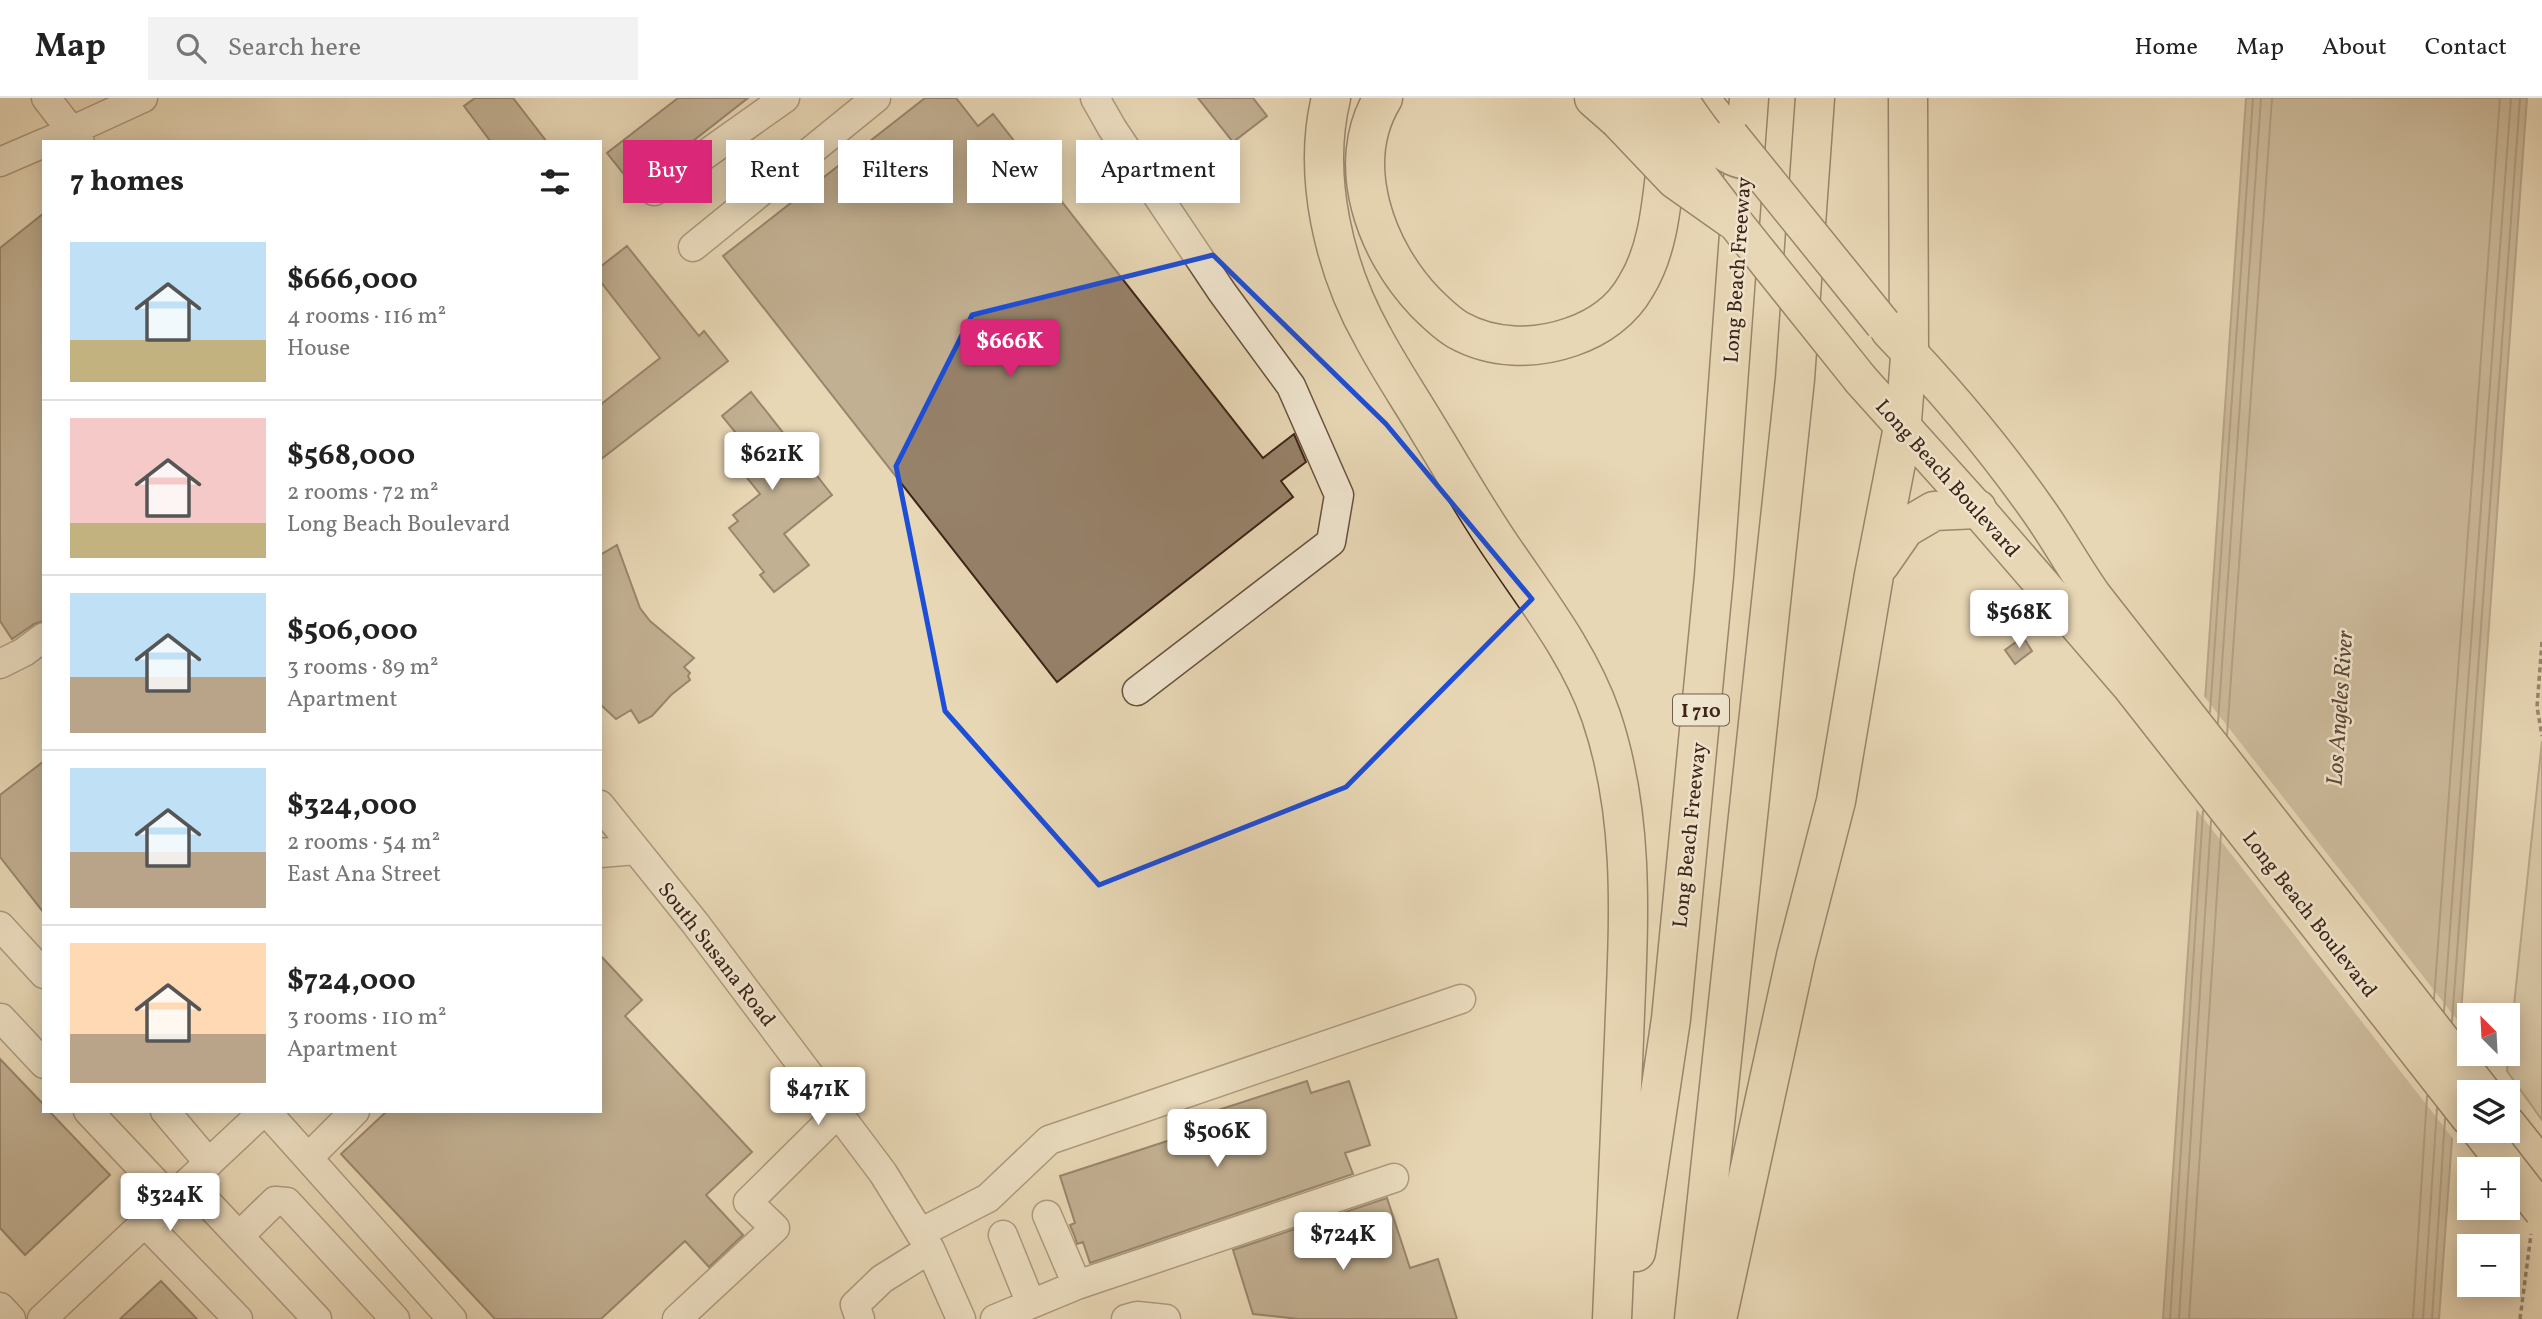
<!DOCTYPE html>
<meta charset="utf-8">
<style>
body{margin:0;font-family:Vollkorn,serif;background:#f2f2f2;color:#222;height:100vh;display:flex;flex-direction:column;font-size:26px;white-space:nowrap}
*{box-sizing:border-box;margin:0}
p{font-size:23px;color:#767676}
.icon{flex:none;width:38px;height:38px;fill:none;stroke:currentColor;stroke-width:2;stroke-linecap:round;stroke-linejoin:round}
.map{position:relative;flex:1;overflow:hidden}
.side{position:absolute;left:42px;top:42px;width:560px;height:973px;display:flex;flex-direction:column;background:#fff;border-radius:0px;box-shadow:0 4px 18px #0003}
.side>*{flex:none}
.guide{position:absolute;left:623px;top:42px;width:665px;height:63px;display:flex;gap:14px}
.needle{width:46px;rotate:336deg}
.fabs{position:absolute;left:2457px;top:905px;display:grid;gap:14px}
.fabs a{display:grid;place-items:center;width:63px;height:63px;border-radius:0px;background:#fff;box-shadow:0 4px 18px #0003;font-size:35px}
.price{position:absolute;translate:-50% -60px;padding:0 16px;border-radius:7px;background:#fff;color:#222;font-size:23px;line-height:46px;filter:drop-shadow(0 2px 4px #0008)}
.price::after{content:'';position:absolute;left:50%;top:42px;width:21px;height:16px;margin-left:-10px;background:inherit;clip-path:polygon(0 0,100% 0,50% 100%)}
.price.selected{background:#db2777;color:#fff}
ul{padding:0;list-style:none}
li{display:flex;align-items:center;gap:21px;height:175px;padding:0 28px}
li+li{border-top:2px solid #e0e0e0}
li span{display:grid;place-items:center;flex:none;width:196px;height:140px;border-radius:0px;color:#555}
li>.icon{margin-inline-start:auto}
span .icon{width:84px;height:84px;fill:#fffc;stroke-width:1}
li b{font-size:30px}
h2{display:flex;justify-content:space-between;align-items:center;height:84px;padding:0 28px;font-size:30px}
.chip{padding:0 24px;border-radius:0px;background:#fff;box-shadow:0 4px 18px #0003;font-size:24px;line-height:63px}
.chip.selected{background:#db2777;color:#fff}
header{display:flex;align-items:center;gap:42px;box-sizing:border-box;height:98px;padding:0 35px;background:#fff;border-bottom:2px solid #e0e0e0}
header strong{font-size:33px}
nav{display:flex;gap:38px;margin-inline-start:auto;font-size:24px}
.search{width:490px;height:63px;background:#f2f2f2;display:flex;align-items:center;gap:18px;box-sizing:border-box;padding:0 24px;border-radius:0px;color:#767676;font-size:26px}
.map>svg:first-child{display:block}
</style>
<header>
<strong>Map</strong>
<div class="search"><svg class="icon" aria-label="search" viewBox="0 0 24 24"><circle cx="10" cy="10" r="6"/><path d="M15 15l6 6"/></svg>Search here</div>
<nav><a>Home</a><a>Map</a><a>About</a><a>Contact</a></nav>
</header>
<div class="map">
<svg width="2542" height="1221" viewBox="0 0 2542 1221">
<rect width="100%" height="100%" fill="#e8d7b5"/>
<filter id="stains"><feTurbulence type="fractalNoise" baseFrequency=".00286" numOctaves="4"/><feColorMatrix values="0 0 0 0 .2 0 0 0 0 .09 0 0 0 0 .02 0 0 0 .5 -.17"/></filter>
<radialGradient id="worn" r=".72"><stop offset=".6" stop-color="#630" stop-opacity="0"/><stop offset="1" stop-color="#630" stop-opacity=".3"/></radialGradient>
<!-- green -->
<path fill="#cbb99a" stroke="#846e58" stroke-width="2" d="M2542,643V1022L2507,973Z"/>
<!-- water -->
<path fill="#ae9a7f" stroke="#816b55" stroke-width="2" d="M2246,0H2527L2439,1221H2163Z"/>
<!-- pier -->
<path fill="#e8d7b5" d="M2200,593L2462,928L2454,1042L2193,707Z"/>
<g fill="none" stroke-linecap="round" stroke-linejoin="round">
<!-- shore -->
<path stroke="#765f4b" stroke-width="2" d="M2210,614L2253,0
M2218,625L2261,0
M2227,637L2272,0
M2434,901L2500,0
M2444,913L2511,0
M2452,923L2520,0
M2170,1221L2203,713
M2179,1221L2211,723
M2189,1221L2221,735
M2413,1221L2427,998
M2423,1221L2437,1010
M2432,1221L2445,1021"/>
</g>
<!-- building -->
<path fill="#968169" stroke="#3d2417" stroke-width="2" d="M475,0H513L547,44H491L464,8Z
M678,0H748L634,89L607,55Z
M925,0H956L978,28L993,16L1263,360L1294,336L1306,364L1281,383L1293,399L1057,584L723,158Z
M1198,0H1253L1267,18L1233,44Z
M44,115V523L34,526L12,541L0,523V150Z
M627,148L699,238L704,233L728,263L600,362V307L660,260L600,183V169Z
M751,294L832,397L784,436L809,467L774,494L760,477L764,474L729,430L738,423L733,417L760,396L744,376L753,370L729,340L736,335L722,318Z
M617,447L640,510L650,523L694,560L684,569L690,575L688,578L690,582L671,597L652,618L639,625L631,612L616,621L600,606V457Z
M2023,539L2032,553L2015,566L2005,552Z
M44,663V815L0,759V697Z
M600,857L642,902L625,918L752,1054L706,1097L743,1137L709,1169L685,1143L601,1221H495L341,1056L387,1013H600Z
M0,961L44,1007V1013H49L110,1077L25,1157L0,1130Z
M1307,983L1311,995L1349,983L1370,1047L1345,1055L1353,1076L1090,1165L1083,1144L1077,1146L1075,1139L1070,1127L1075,1125L1060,1078L1201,1032L1197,1019Z
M1387,1100L1410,1170L1438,1161L1457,1221H1299L1253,1216L1233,1152Z
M161,1183L197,1221H120Z"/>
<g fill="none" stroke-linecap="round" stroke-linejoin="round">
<!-- minor casing -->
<g stroke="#68513e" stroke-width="31">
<path id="minor" d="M46,0L80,44
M1095,0L1112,30L1222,194L1291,288L1339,397L1331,444L1137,593
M47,44L143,0
M0,64L44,45
M654,93L785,0
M693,149L876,0
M0,566L24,554L44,539
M600,707L695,825L883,1075L930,1151L961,1221
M600,755L636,752
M0,828L44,876
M1,920L44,966
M88,1013L171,1101
M165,1013L209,1065
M266,1013L452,1221
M309,1059L355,1013
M188,1084L317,1221
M1047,1117L1077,1187
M145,1125L238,1221
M920,1135L988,1100L1049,1042L1461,901
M240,1137L275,1103L287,1104L395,1221
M1003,1137L1031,1206
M0,1209L11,1221
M42,1221L264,1013
M677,1221L775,1130L748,1104L838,1015
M860,1221L855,1207L882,1181L930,1151
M995,1221L1077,1187L1394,1080
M1126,1221L1137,1218L1166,1221"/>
</g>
<!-- major casing -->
<g stroke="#3d2417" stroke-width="38">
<path id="major" d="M1701,0L1731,38
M1889,233C1943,289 1993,348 2038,412C2058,440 2074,470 2094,498L2483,994
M1861,282L1977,411L2129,587L2469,1020
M1903,329L1909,253
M2508,1026L2542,1069"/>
</g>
<!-- highway casing -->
<g stroke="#3d2417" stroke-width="41">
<path id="highway" d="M1331,0C1312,78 1334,170 1373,239C1390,271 1411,302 1430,334C1454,373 1476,412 1502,450C1538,503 1580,557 1601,618C1637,724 1628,832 1624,941C1620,1034 1616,1128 1612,1221
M1383,0C1343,66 1376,153 1425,204C1435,214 1446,225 1458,232C1492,251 1534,252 1571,239C1598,230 1622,213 1636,188C1662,146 1662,91 1669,44
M1594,0L1618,21
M1908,0L1909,253
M1880,466L1905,430L1934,413L1977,411
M1636,1154L1671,921L1714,478L1749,0
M1694,1221L1795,281L1815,0
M1717,1221L1796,858L1836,703L1874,477L1903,329"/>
</g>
<!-- path -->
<path stroke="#3d2417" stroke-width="3.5" stroke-dasharray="5 3.5" stroke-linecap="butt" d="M2542,544L2537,609L2542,638
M2520,1221L2531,1136"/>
<!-- minor -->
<use href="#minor" stroke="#f0e5cf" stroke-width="28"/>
<!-- major -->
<use href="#major" stroke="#e8d7b5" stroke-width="35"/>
<!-- highway -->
<use href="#highway" stroke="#e8d7b5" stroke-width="38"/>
<!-- major-bridge casing -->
<g stroke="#3d2417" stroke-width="38" stroke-linecap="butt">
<path id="major-bridge" d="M1640,0L1733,122L1861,282
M1679,0C1697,24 1713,57 1744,63
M1731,38L1883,226
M2479,1032L2542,1113"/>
</g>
<!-- highway-bridge casing -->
<g stroke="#3d2417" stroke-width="41" stroke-linecap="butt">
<path id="highway-bridge" d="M1618,21L1675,81L1733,122"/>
</g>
<!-- major-bridge -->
<use href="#major-bridge" stroke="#e8d7b5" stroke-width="35"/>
<!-- highway-bridge -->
<use href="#highway-bridge" stroke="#e8d7b5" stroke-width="38"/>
</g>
<!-- marked area -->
<path d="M0 0H2542V1221H0ZM1213,157L1386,326L1532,501L1346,689L1099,787L945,613L896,368L972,217Z" fill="#e8d7b5" fill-opacity=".55" fill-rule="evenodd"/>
<path fill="none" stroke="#1d4ed8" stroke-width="5" stroke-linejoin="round" d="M1213,157L1386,326L1532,501L1346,689L1099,787L945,613L896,368L972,217Z"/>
<g text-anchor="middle" stroke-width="5" stroke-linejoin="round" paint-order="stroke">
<!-- shield labels -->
<rect fill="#f0e5cf" stroke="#735e4e" stroke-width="2" x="1673" y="596.5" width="56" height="31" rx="5"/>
<g font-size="19" font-weight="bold" fill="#3d2417">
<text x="1701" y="619">I 710</text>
</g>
<!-- street labels -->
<g font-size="21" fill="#3d2417" stroke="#f0e5cf">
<text transform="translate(1737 172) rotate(-86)" y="7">Long Beach Freeway</text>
<text transform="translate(1948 380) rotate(48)" y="7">Long Beach Boulevard</text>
<text transform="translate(1689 737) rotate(-84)" y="7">Long Beach Freeway</text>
<text transform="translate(2310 816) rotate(52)" y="7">Long Beach Boulevard</text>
<text transform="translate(717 856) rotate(52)" y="7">South Susana Road</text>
</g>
<!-- water labels -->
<g font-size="23" font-style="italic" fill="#5f4736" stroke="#f0e5cf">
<text transform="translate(2339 610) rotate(-86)" y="8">Los Angeles River</text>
</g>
</g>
<rect width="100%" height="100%" filter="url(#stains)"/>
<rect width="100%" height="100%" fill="url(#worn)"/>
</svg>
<div class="fabs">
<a><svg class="needle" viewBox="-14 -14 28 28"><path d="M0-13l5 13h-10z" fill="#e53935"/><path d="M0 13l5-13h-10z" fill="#767676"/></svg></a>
<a><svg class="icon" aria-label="layers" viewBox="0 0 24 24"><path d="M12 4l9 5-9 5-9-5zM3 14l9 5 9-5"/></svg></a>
<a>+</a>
<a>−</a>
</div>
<b class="price selected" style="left:1010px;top:281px">$666K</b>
<b class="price" style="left:772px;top:394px">$621K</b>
<b class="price" style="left:2019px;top:552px">$568K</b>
<b class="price" style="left:818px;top:1029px">$471K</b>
<b class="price" style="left:1217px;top:1071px">$506K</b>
<b class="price" style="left:170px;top:1135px">$324K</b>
<b class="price" style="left:1343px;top:1174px">$724K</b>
<div class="guide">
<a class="chip selected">Buy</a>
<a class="chip">Rent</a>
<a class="chip">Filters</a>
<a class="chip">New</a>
<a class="chip">Apartment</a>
</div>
<section class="side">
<h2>7 homes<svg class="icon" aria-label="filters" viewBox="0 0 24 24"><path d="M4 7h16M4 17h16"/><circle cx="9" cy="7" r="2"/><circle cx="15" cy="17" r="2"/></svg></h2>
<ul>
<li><span style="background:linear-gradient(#bfe0f5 70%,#c2b280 0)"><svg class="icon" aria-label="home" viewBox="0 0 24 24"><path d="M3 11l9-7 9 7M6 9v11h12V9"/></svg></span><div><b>$666,000</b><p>4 rooms · 116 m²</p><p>House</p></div></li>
<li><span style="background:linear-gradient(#f6c9c9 75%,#c2b280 0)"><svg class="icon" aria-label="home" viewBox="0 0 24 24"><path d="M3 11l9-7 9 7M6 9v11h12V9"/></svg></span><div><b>$568,000</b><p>2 rooms · 72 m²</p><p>Long Beach Boulevard</p></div></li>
<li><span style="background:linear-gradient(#bfe0f5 60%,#b9a48a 0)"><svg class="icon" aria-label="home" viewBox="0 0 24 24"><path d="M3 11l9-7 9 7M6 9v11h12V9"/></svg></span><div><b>$506,000</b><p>3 rooms · 89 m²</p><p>Apartment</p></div></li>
<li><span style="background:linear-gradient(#bfe0f5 60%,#b9a48a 0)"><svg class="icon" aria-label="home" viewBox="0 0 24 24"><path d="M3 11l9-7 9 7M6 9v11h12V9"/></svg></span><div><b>$324,000</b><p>2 rooms · 54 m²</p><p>East Ana Street</p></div></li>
<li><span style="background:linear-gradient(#ffd9b3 65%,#b9a48a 0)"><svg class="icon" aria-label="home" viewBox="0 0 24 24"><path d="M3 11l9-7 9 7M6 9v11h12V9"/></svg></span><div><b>$724,000</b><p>3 rooms · 110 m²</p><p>Apartment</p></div></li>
</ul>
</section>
</div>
